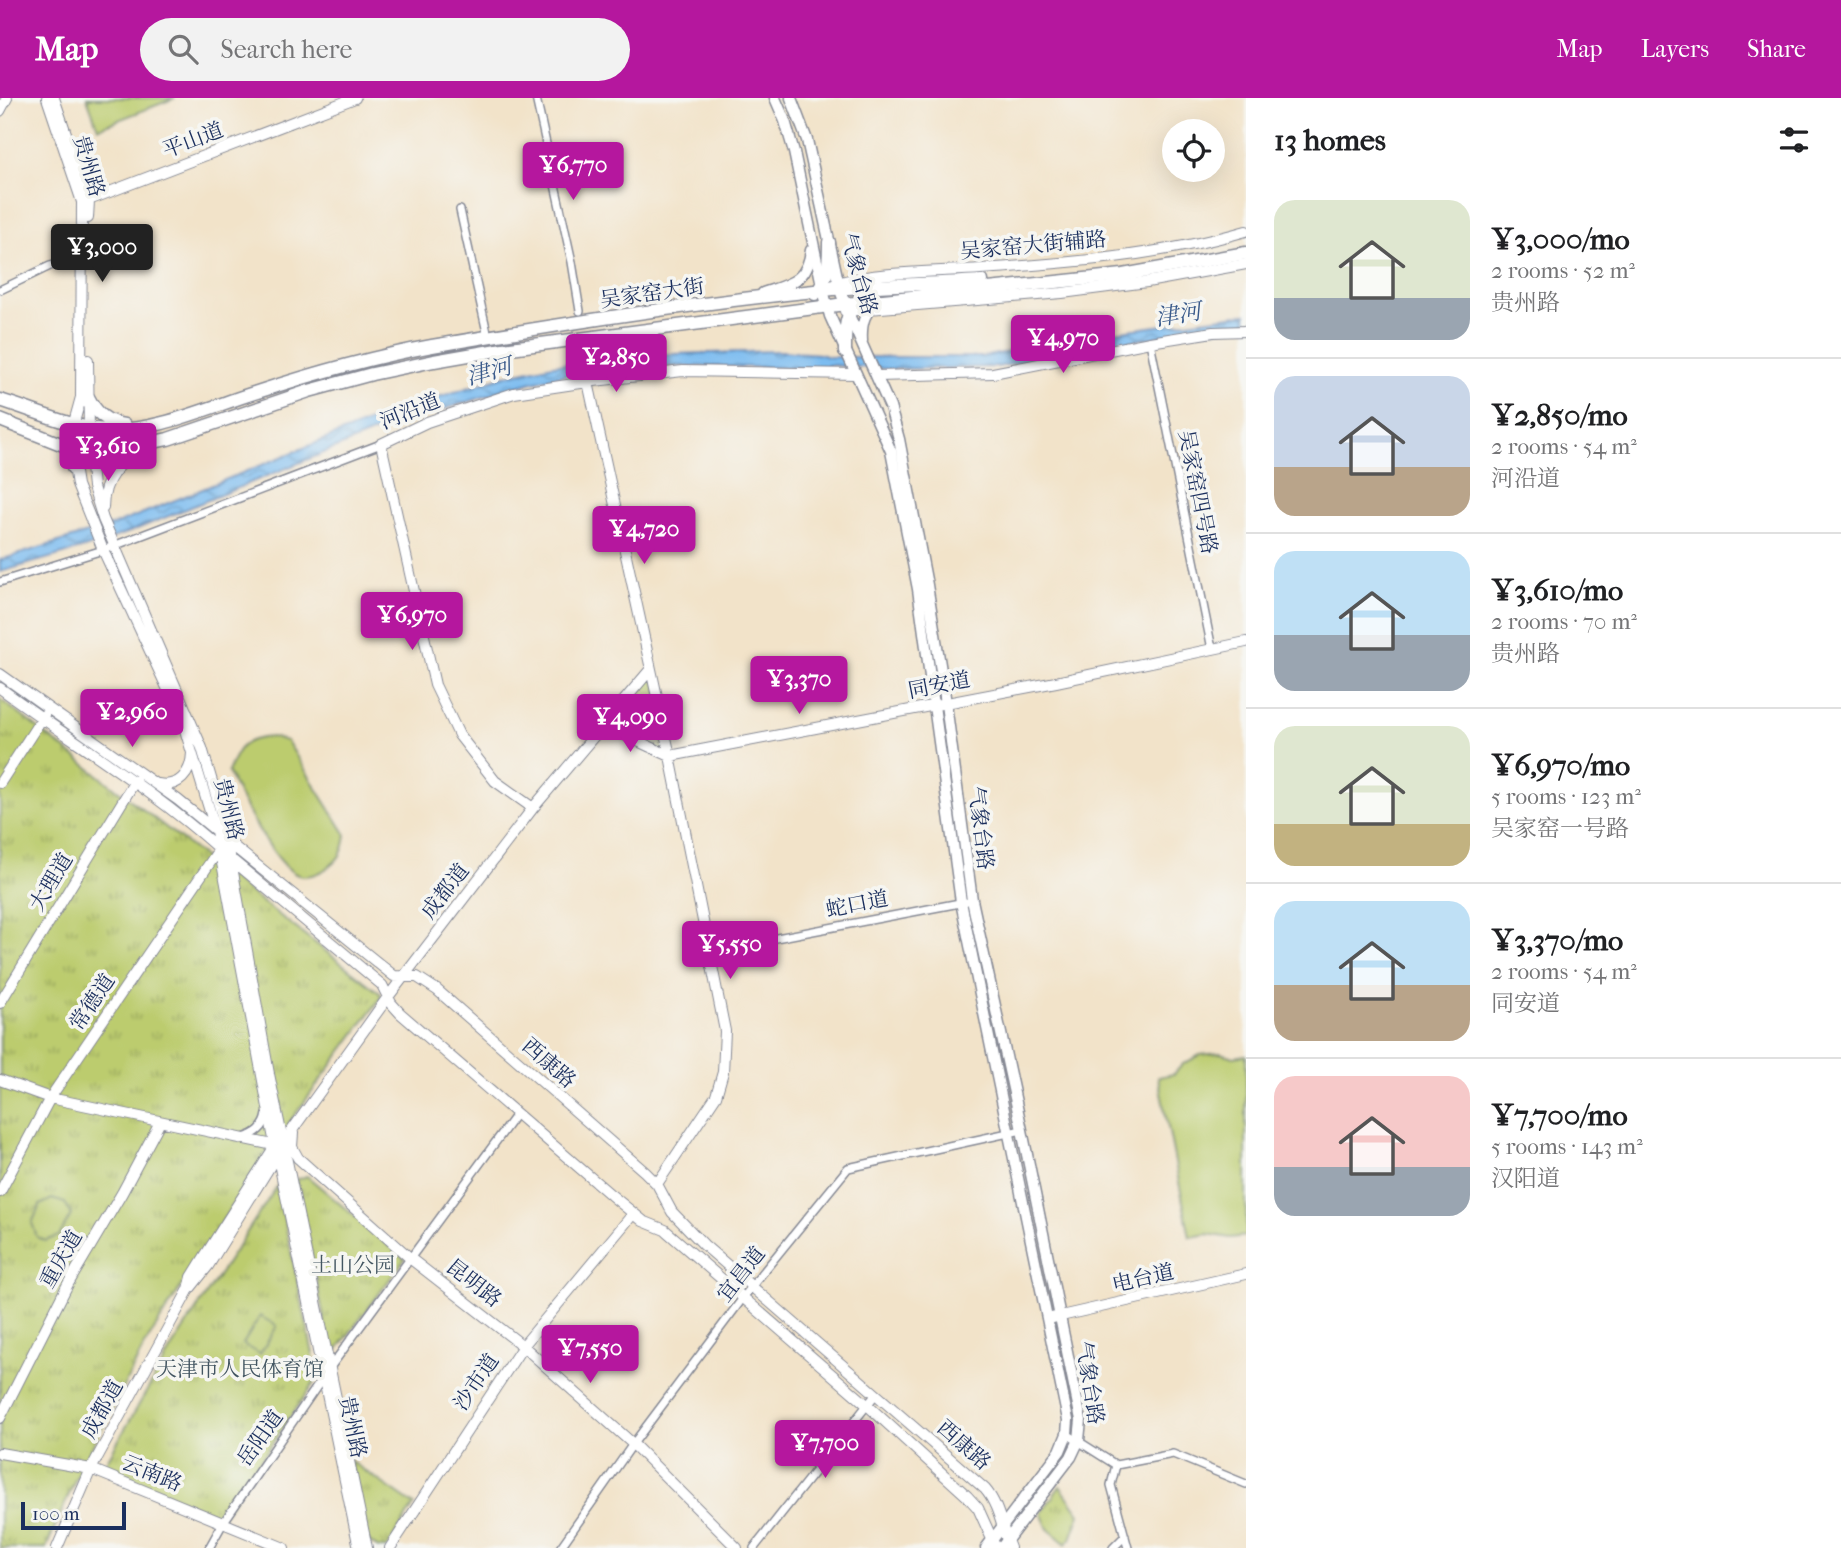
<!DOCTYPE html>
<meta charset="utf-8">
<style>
body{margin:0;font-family:"IM FELL French Canon","Noto Serif SC",serif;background:#f2f2f2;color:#202124;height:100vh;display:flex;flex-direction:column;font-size:26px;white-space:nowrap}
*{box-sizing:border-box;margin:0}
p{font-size:23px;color:#757577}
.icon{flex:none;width:38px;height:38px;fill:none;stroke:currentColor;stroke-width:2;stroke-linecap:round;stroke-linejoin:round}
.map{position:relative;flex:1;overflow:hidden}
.sheet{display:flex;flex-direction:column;background:#fff;width:595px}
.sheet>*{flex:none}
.controls{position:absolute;left:1162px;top:21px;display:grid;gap:14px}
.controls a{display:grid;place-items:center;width:63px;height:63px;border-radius:50%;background:#fff;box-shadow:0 7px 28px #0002;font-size:35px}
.scale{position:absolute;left:21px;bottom:18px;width:105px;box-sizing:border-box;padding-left:7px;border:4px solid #1b2f5e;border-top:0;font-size:19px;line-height:24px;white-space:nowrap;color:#1b2f5e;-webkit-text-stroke:5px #f6f6f2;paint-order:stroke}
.price{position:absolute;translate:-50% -60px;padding:0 16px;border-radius:7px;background:#b5179e;color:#fff;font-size:23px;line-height:46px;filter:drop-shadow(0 2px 4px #0008)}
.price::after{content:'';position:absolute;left:50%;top:42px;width:21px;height:16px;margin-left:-10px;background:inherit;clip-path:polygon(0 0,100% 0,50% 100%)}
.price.active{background:#222;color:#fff}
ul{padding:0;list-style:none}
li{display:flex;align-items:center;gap:21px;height:175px;padding:0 28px}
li+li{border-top:2px solid #e0e0e0}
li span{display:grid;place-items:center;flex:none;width:196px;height:140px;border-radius:21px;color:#555}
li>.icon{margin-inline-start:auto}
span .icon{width:84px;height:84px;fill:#fffc;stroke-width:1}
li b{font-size:30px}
h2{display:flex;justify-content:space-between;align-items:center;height:84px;padding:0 28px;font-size:30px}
header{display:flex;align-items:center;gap:42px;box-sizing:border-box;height:98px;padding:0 35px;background:#b5179e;color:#fff}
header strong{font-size:33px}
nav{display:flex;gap:38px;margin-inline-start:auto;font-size:24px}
.search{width:490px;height:63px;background:#f2f2f2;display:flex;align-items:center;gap:18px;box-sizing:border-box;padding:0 24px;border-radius:38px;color:#757577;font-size:26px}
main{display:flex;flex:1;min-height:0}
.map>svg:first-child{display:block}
</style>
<header>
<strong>Map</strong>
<div class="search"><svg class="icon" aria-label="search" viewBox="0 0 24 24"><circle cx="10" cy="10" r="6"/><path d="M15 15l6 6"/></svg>Search here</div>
<nav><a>Map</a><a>Layers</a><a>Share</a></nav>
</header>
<main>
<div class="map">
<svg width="1246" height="1450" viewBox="0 0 1246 1450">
<defs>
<pattern id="park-tufts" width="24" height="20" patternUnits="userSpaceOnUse" patternTransform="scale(1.75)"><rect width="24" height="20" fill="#bccc6e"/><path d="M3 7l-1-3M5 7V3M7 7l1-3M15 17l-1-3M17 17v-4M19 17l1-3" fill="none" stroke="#98a65e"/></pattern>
<pattern id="water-waves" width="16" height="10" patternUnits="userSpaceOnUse" patternTransform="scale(1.75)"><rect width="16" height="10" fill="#7bbcf0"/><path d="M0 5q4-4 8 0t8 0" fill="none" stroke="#6499c6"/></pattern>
</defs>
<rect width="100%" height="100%" fill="#f6f6f2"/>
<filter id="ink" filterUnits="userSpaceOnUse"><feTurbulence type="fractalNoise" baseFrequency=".0143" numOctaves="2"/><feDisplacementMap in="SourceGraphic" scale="14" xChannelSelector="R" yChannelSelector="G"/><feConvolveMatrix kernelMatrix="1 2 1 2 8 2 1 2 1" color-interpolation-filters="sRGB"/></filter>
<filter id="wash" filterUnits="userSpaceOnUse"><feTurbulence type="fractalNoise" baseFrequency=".00686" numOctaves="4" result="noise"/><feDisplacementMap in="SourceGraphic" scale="28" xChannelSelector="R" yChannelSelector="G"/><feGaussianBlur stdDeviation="1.57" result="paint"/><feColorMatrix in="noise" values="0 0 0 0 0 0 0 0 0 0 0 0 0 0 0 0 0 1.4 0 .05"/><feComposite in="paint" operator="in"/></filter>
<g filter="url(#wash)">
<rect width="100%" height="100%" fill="#f2e3c9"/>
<!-- park -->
<path fill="url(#park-tufts)" stroke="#6c7e66" stroke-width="2" d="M654,574L673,660L606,629Z
M0,601L381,896L380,901L253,1074L146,1245L75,1382L46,1450H0Z
M307,1078L405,1161L337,1252L329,1245L296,1082Z
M277,1088L318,1279L221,1420L102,1371L172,1249Z
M349,1362L414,1407L387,1450H379L368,1444Z
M1060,1388L1080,1416L1071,1441L1066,1446L1048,1431L1041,1415Z"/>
<!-- pitch -->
<path fill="#bccc6e" stroke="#6c7e66" stroke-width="2" d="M87,0H175L98,30Z
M272,639L287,643L346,737C344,754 339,763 324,772C317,776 307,780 298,777C276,769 238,697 228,674C238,648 243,641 272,639Z
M1220,955L1234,959L1246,957V1138L1230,1140L1208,1136L1190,1139L1158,979L1174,976L1183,966L1200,957Z
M52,1101L65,1105L71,1117L59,1138L45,1143L37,1139L32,1125L40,1107Z
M260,1218L277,1228L260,1256L243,1246Z"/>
<!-- water -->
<path fill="url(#water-waves)" stroke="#4b76a7" stroke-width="2" d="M1246,216V228L1159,238L997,269L890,271L828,267L827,270L674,268L583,272L529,285L392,327L127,435L81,451L0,474V462L114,427L395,313L508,277L553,267L614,259L674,256L781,253L820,256L829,259H982L1106,235Z"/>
</g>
<g filter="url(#ink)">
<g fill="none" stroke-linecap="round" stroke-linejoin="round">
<!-- street casing -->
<g stroke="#868994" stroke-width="10">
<path id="street" d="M536,0L572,164L580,213
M460,112L488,239
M0,192L50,168L86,159
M1150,244L1212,551
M0,484L103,452L381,346
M708,853L965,804
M243,1040C256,1036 265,1030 267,1016
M1067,1336L1116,1367L1111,1387L1128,1450
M1116,1367L1173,1356L1246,1386
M209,1450L223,1425L329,1271L517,1015
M560,1450L633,1346L752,1188L848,1070L1022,1032
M754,1450L876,1296
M1113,1450L1125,1438"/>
</g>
<!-- secondary casing -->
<g stroke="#868994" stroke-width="12">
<path id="secondary" d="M47,0L82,104L81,299L73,328L71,350L77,387L103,452L182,622L216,733L273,1036L359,1450
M54,0L89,103L88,120
M0,13L7,0
M86,103L355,0
M831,188C863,173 943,174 980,171C1069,165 1160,158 1246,133
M845,213L1062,195L1147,184L1246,166
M88,262L89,334
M877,278L993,275L1150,244L1213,234L1246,233
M588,284L670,658L725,933L723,974L716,998L657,1086
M94,335L105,343L124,348
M89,349L93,389L103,421L202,650L224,724L269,976L367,1450
M103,410C103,379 122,360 149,349
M0,576L178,702L216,733
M0,590C73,644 151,690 219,751
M603,627L670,658L1056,584L1246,544
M0,685L44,617
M158,686C179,690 191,676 192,655
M533,710L495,683L459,637L435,587L381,346L427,324L514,295L594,283L683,273L855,276
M227,743L394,878L417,879L437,892L645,1074L657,1086L672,1114L704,1147L985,1391C999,1407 1002,1431 1010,1450
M231,761L382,887L391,905L400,915L611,1097L643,1123L665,1132L866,1306L967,1398L978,1410L996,1450
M0,905L135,683
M0,982L50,1000L278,1048
M293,1035L292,1049L298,1060L411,1161L523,1248L633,1346L737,1450
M0,1094L50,1000L220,750
M189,1191L192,1179L205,1158L275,1048
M1052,1220L1246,1176
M0,1320L68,1186L122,1095L160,1024
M0,1355L91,1371L284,1450
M57,1450L91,1371L188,1193L208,1168L293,1031L388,899L533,710L650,572
M390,1450L523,1248L633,1116"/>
</g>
<!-- primary casing -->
<g stroke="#868994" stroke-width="13">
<path id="primary" d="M775,0L785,23L794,54L823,192L830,218L891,353L918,491L961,804L1068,1322L1067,1336L1060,1353L986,1450
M791,0L807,42L840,192L849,217L890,309L899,341L927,487L944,591L972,802L1022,1032L1081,1322L1079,1342L1071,1359L1001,1450
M763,195C790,186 808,183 811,152
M862,243C861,226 864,211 880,204"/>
</g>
<!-- highway casing -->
<g stroke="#868994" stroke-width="15">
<path id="highway" d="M815,196C829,182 829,162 829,144
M845,254C845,236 844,214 859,202
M88,299C96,315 106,324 124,327
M0,302C36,313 69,329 106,332C153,335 209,309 254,295C312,276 372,259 432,248C562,226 693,205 824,192C877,187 930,186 982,183
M0,322L71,350L89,354L111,353L168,341L309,293L372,276L434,263L503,251L845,206L1123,177L1246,155
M73,370C77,348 88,340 107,332"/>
</g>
<!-- street -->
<use href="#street" stroke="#fff" stroke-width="7"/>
<!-- secondary -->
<use href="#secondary" stroke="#fff" stroke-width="10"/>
<!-- primary -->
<use href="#primary" stroke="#fff" stroke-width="10"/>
<!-- highway -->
<use href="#highway" stroke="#fff" stroke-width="12"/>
</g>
</g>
<g text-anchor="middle" stroke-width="7" stroke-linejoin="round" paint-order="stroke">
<!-- street labels -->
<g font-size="21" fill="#1b2f5e" stroke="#f6f6f2">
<text transform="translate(193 42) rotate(-21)" y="7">平山道</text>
<text transform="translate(89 68) rotate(74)" y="7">贵州路</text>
<text transform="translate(1033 147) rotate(-5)" y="7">吴家窑大街辅路</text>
<text transform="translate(859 176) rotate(74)" y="7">气象台路</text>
<text transform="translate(652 195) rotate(-8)" y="7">吴家窑大街</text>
<text transform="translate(410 313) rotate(-22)" y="7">河沿道</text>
<text transform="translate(1198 394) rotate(79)" y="7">吴家窑四号路</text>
<text transform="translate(939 587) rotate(-11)" y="7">同安道</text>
<text transform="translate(229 711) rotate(76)" y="7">贵州路</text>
<text transform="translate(981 730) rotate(83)" y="7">气象台路</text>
<text transform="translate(51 784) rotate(-59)" y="7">大理道</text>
<text transform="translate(445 793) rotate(-52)" y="7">成都道</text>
<text transform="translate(857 806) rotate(-11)" y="7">蛇口道</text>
<text transform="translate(92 904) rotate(-56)" y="7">常德道</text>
<text transform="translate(549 965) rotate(41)" y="7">西康路</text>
<text transform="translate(61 1161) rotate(-60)" y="7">重庆道</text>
<text transform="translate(741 1176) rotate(-52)" y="7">宜昌道</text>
<text transform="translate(1143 1180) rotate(-13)" y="7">电台道</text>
<text transform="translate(474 1185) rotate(38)" y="7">昆明路</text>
<text transform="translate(476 1284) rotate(-56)" y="7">沙市道</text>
<text transform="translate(1090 1285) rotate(81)" y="7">气象台路</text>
<text transform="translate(102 1311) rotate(-61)" y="7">成都道</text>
<text transform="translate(353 1329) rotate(78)" y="7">贵州路</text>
<text transform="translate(260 1340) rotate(-55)" y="7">岳阳道</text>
<text transform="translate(964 1347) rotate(41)" y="7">西康路</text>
<text transform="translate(152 1375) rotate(22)" y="7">云南路</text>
</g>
<!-- park labels -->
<g font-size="21" fill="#435662" stroke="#f6f6f2">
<text x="353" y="1174">土山公园</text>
<text x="240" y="1278">天津市人民体育馆</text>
</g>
<!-- water labels -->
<g font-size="23" font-style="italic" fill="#38598a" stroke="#f6f6f2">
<text transform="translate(1178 216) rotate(-9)" y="8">津河</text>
<text transform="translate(489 273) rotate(-15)" y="8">津河</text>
</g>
</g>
</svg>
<div class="controls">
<a><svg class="icon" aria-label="locate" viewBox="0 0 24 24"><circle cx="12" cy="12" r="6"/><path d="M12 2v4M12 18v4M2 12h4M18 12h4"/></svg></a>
</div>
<div class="scale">100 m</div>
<b class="price" style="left:573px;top:104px">¥6,770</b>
<b class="price active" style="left:102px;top:186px">¥3,000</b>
<b class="price" style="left:1063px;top:277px">¥4,970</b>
<b class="price" style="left:616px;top:296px">¥2,850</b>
<b class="price" style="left:108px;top:385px">¥3,610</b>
<b class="price" style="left:644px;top:468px">¥4,720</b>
<b class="price" style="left:412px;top:554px">¥6,970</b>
<b class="price" style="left:799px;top:618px">¥3,370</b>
<b class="price" style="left:132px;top:651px">¥2,960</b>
<b class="price" style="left:630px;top:656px">¥4,090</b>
<b class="price" style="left:730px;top:883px">¥5,550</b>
<b class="price" style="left:590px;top:1287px">¥7,550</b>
<b class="price" style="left:825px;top:1382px">¥7,700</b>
</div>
<section class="sheet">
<h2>13 homes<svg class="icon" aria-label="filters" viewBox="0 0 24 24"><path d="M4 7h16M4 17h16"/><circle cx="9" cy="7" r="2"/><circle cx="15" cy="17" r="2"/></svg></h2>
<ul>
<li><span style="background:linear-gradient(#dfe7d0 70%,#9aa5b1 0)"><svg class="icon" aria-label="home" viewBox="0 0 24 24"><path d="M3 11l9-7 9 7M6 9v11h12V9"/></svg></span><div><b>¥3,000/mo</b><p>2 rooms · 52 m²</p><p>贵州路</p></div></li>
<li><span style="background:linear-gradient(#c9d6e8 65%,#b9a48a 0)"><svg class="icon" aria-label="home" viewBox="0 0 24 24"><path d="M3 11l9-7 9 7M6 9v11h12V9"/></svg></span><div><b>¥2,850/mo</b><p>2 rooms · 54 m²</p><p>河沿道</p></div></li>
<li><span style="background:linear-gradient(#bfe0f5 60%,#9aa5b1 0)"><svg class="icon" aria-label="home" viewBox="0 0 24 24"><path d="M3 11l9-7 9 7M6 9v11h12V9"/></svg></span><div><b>¥3,610/mo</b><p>2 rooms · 70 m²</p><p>贵州路</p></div></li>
<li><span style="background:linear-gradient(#dfe7d0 70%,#c2b280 0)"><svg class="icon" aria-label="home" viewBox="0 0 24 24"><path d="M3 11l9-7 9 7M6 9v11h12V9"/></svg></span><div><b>¥6,970/mo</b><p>5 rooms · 123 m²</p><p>吴家窑一号路</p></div></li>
<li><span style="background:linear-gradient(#bfe0f5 60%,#b9a48a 0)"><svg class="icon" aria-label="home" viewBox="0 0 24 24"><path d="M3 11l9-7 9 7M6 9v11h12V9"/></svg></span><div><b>¥3,370/mo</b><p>2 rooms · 54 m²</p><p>同安道</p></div></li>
<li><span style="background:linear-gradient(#f6c9c9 65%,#9aa5b1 0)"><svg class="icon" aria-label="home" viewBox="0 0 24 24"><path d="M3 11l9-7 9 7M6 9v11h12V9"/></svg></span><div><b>¥7,700/mo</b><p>5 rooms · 143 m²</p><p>汉阳道</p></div></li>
</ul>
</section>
</main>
